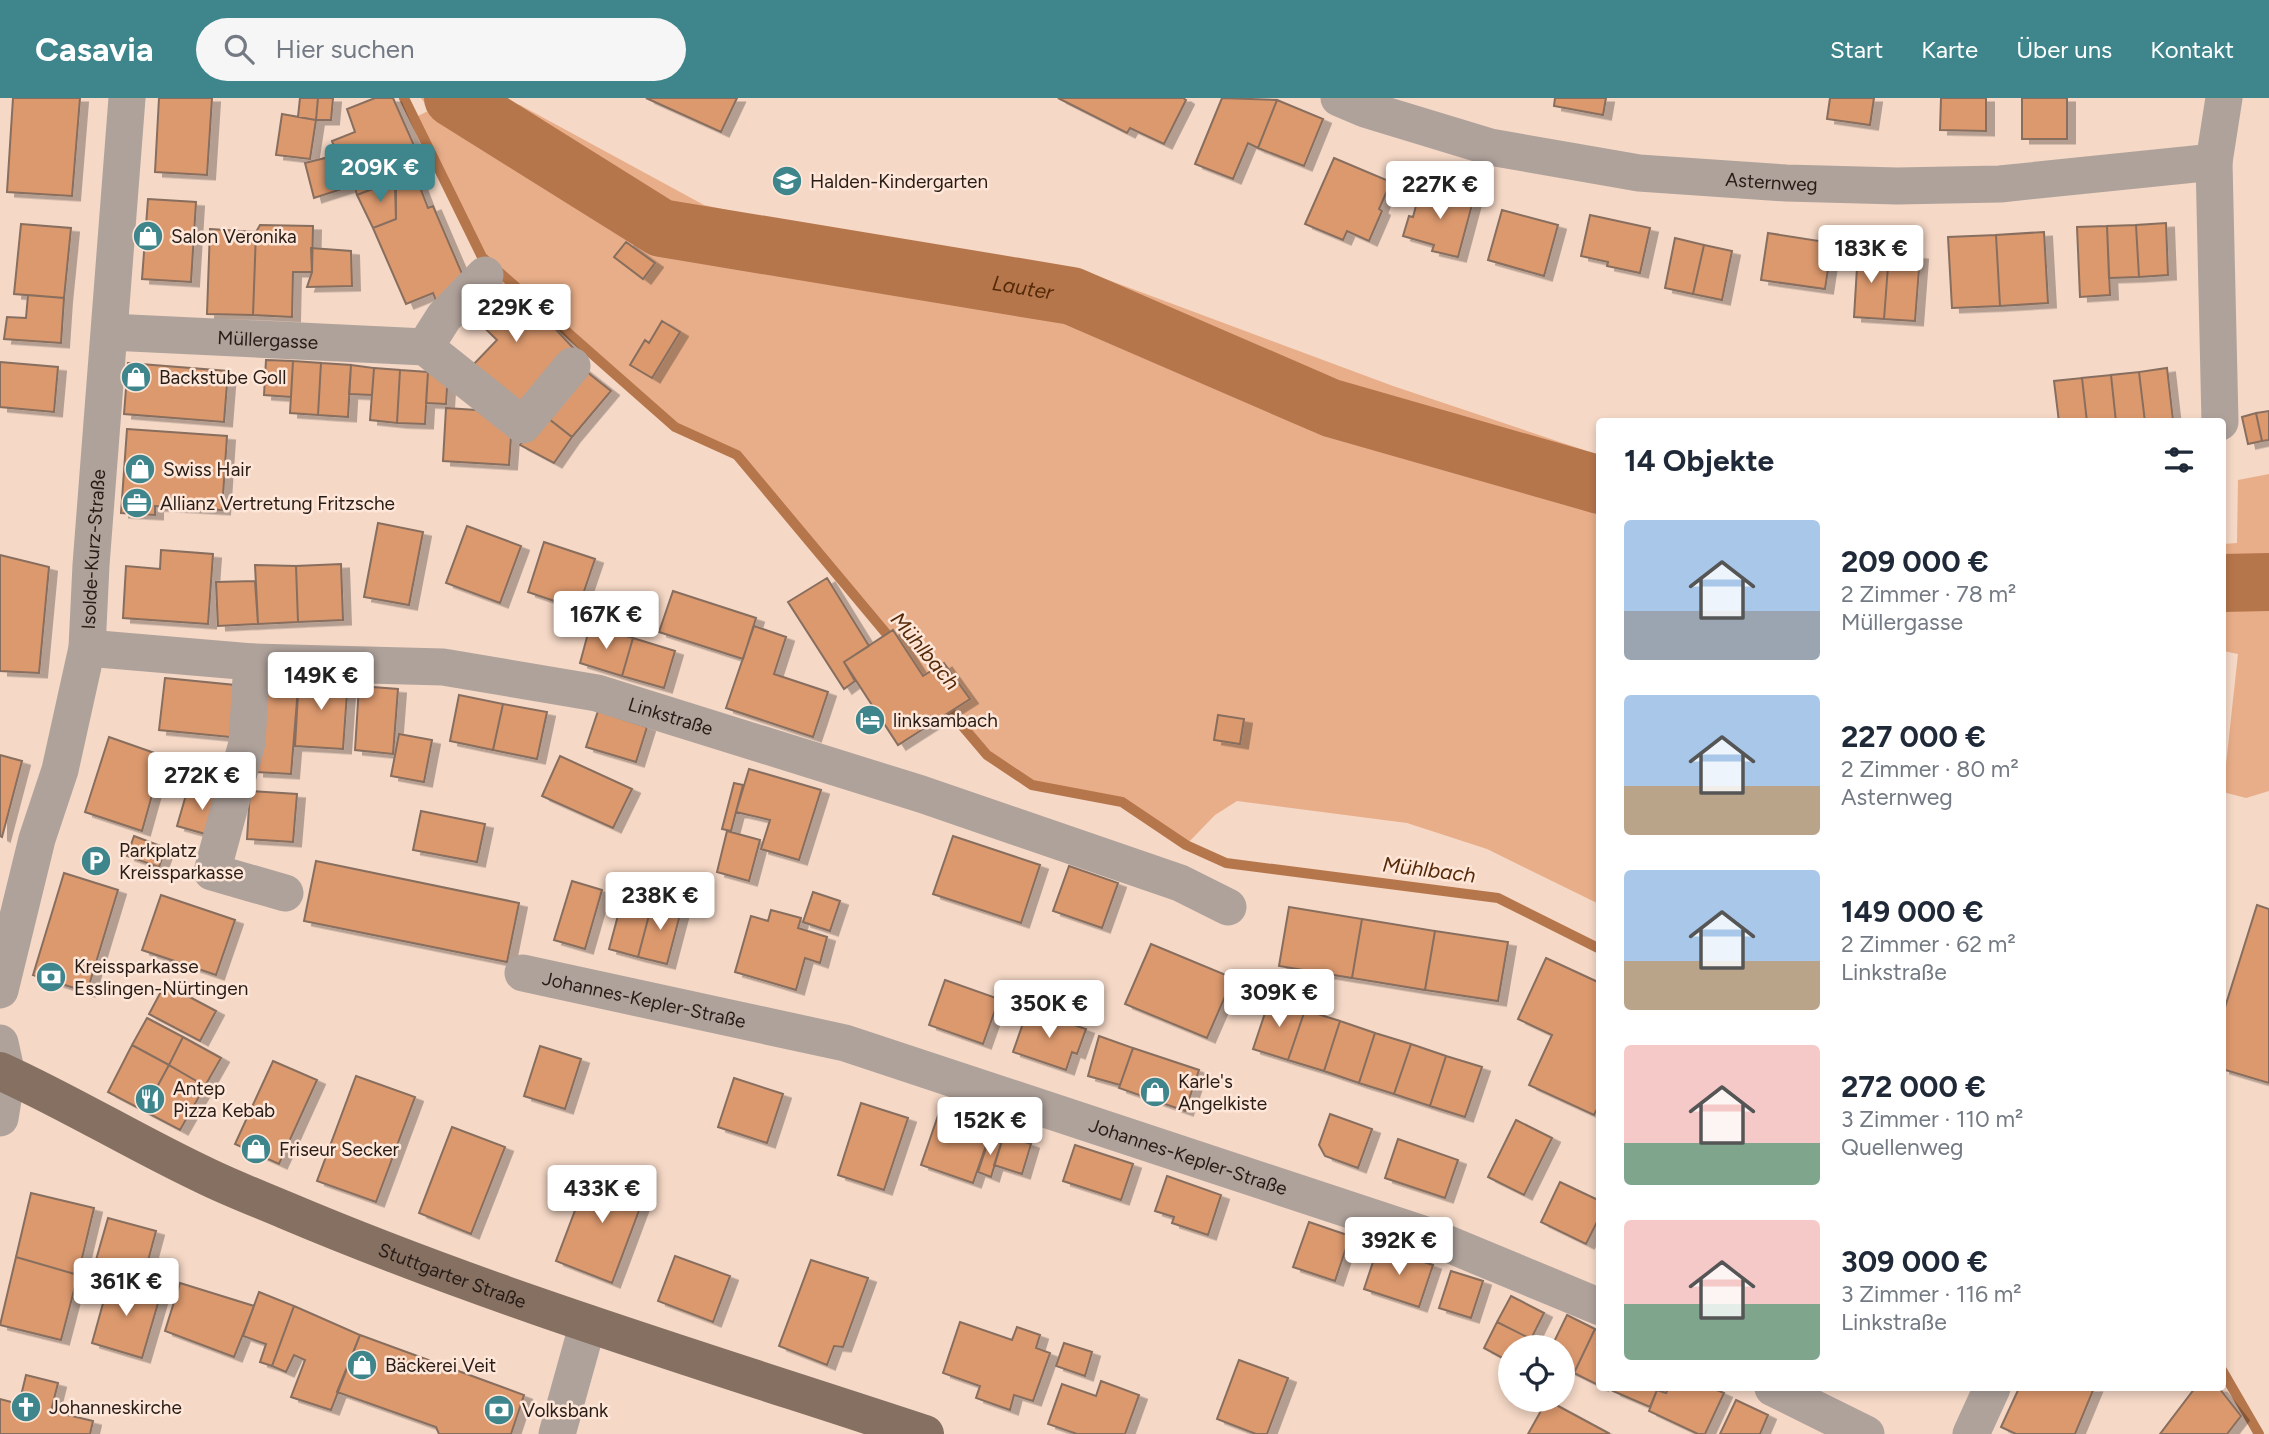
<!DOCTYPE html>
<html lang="de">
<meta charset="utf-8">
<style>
body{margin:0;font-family:Figtree,sans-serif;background:#f6f6f7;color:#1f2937;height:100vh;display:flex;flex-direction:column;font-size:26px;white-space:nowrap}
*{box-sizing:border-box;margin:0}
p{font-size:23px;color:#747a83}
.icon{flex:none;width:38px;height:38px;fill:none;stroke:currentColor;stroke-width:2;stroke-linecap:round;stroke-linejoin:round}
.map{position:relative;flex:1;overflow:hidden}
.details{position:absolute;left:1596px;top:320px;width:630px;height:973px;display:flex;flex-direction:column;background:#fff;border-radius:7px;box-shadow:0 4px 10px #0003}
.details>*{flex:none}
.controls{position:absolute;left:1498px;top:1237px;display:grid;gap:14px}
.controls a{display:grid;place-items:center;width:77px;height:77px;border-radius:50%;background:#fff;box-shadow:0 4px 10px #0003;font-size:35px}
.price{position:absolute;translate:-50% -60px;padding:0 16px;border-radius:7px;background:#fff;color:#222;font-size:23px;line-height:46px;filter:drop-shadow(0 2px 4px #0008)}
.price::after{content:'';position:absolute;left:50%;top:42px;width:21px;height:16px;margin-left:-10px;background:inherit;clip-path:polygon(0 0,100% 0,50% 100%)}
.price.on{background:#3e858c;color:#fff}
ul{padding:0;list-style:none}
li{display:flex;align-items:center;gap:21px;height:175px;padding:0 28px}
li span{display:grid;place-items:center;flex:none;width:196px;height:140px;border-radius:7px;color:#555}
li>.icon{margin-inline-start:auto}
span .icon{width:84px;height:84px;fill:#fffc;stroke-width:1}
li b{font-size:30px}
h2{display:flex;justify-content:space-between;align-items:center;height:84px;padding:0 28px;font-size:30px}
header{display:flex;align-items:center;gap:42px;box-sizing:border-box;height:98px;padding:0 35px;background:#3e858c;color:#fff}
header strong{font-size:33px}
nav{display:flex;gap:38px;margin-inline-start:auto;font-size:24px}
.search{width:490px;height:63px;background:#f6f6f7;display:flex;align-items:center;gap:18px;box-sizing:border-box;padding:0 24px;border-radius:38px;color:#747a83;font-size:26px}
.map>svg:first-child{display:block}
</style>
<header>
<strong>Casavia</strong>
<div class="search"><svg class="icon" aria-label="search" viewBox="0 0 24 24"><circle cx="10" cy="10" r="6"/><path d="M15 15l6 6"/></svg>Hier suchen</div>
<nav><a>Start</a><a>Karte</a><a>Über uns</a><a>Kontakt</a></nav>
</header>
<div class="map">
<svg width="2269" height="1336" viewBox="0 0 2269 1336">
<defs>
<filter id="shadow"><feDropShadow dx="8" dy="4.5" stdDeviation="0" flood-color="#0004"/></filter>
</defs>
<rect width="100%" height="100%" fill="#f5d8c6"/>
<!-- green -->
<path fill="#e8ae89" d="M421,0H473L520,7L704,107L869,143L1079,171L1393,288L1599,357V806L1487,751L1407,725L1237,703L1215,717L1186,747L1122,704L1032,687L987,657L737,357L675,329L482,159L414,20L430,12Z
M2269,376V693L2246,700L2223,694L2238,556L2223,553V446L2237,445L2238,382Z"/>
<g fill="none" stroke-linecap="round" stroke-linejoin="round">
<!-- stream -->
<path stroke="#b6764c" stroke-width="10" d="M404,0L482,159L675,329L737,357L895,546
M942,604L987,657L1032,687L1122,704L1186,747L1226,765L1498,800L1600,851
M2222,1272L2259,1336"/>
<!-- river -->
<g stroke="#b6764c" stroke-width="58">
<path id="s1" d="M453,0L661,130L1072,198L1331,310L1600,387"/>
<path d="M2222,485L2269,484"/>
</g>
</g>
<!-- building -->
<path fill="#dc996e" stroke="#886e5e" stroke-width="2" filter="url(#shadow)" d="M13,0H80L72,98L7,94Z
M159,0H212L207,77L155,74Z
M300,0H318L316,22L298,19Z
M318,0H333L331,22H316Z
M375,0H393L424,70L357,97L354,87L314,100L305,65L337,57L332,43L355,34L347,11Z
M646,0H737L721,34Z
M1058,0H1183L1186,2L1164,46L1130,30L1127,35Z
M1222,0L1277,2L1258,50L1248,45L1233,81L1195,66Z
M1555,0H1606L1603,17L1554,8Z
M1830,0H1874L1870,27L1827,21Z
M1941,0H1986V33L1940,32Z
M2022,0H2067V41H2022Z
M1277,2L1323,21L1304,68L1258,50Z
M282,16L316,22L310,61L276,57Z
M1334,60L1391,84L1379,111L1382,113L1369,143L1347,133L1343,142L1305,126Z
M396,82V121L373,130L357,97Z
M418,84L428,110L433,108L466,185L439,210L433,195L406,206L373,130L396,121L395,91Z
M1421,89L1473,103L1458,159L1432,153L1434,147L1403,138L1409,118L1413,119Z
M148,101L196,104L191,184L142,181Z
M1502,112L1558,127L1544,178L1488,162Z
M1590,117L1650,130L1640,175L1607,168L1608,164L1581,158Z
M2166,125L2168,177L2139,179L2136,127Z
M21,126L71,130L64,200L14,196Z
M260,127L313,128L312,174H293L292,219L253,217L256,134Z
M2136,127L2139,179L2109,180L2107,128Z
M2107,128L2110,197L2080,199L2077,129Z
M210,131L256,134L253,217L207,216Z
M2044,134L2048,205L2000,208L1996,137Z
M1768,135L1832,145L1825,191L1761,182Z
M1996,137L2000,208L1952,210L1948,139Z
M1675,140L1704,147L1693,196L1665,190Z
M626,144L655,165L643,181L614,159Z
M1704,147L1732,153L1722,202L1693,196Z
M311,150L351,153L352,188L307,189L312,174Z
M1858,153L1889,155L1884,221L1854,219Z
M1889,155L1920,157L1915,223L1884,221Z
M492,179L525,211L531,205L577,254L515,311L472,268L497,242L463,209Z
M28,197L64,200L61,245L4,241L7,219L26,220Z
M662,223L680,234L652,280L630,267L645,242L649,245Z
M266,262L293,263L291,299L264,297Z
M293,263L321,265L318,317L290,315Z
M0,264L58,269L54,314L0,309Z
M128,265L228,273L224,324L124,316Z
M321,265L351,267L348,319L318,317Z
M351,267L374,270L372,297L349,296Z
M374,270L400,272L397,325L370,322Z
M582,270L611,293L572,339L544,317Z
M2167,270L2173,322L2145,324L2139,274Z
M400,272L428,274L425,326L397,325Z
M428,274L448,275L446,306L426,305Z
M2139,274L2145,324H2116L2111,277Z
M2111,277L2116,324H2087L2082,280Z
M2082,280L2087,324H2059L2054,283Z
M446,310L492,313L512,325L509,367L443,363Z
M2269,313V342L2262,343L2256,315Z
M2256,315L2262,343L2248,346L2242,319Z
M544,317L572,339L554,365L520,347Z
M127,331L227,338L222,412L155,408V417L121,415Z
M378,425L423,434L409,507L364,499Z
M467,428L521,448L500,505L446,485Z
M544,444L595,461L578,511L528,494Z
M161,452L213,456L208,526L123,520L126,468L160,471Z
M0,457L49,469L39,575L0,573Z
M341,466L343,522L298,524L296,468Z
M255,467L296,468L298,524L258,526Z
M827,480L869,548L844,564L855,583L844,591L788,504Z
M255,483L258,526L218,528L216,484Z
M673,493L756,520L743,561L659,534Z
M590,528L633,540L622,578L580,565Z
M754,528L786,539L774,576L828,594L813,639L726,610Z
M893,532L923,578L944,565L970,601L898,647L844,564Z
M633,540L675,553L664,590L622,578Z
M261,577L299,578L291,676L256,674Z
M299,578L348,581L343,651L295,648Z
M165,580L235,587L230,639L159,632Z
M359,588L398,591L393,656L355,652Z
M459,597L503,606L493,652L450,643Z
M503,606L547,614L537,661L493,652Z
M598,613L647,629L636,664L586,649Z
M1218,617L1244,621L1240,646L1214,642Z
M399,636L432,642L424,684L391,678Z
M109,639L163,658L142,733L85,714Z
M0,657L22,663L2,739L0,738Z
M560,658L632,691L613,730L542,698Z
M749,671L821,692L799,762L761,751L770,722L736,714Z
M734,685L743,687L731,733L722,731Z
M188,690L227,701L216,739L177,728Z
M250,693L297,696L293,744L247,741Z
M421,713L485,726L477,764L413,752Z
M727,733L760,742L749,783L717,774Z
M134,738L166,750L159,769L127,758Z
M953,738L1040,767L1021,825L933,796Z
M316,763L519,805L507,864L304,823Z
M1069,768L1118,785L1102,830L1053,813Z
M64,775L118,792L87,894L33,877Z
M572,783L602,792L585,851L554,842Z
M813,794L840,803L830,833L803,824Z
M624,795L653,802L638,859L609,851Z
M161,797L235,822L216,877L142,852Z
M653,802L682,809L667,866L638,859Z
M2257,807L2269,811V985L2222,971V919Z
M1289,809L1362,821L1352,880L1279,868Z
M771,812L801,820L798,830L827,839L820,865L805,860L796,892L735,874L751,818L768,823Z
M1362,821L1435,833L1425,892L1352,880Z
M1435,833L1508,844L1498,903L1425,892Z
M1151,846L1233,880L1207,940L1125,906Z
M1546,860L1600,885V1005L1594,1017L1529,987L1552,937L1518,921Z
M945,882L999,901L983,946L929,927Z
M165,886L216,913L200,943L149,916Z
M1270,900L1305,912L1288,962L1253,951Z
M1028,911L1086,931L1077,956L1072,954L1066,972L1013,954Z
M1305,912L1340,923L1324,973L1288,962Z
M147,920L183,939L169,967L132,947Z
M1340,923L1375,935L1359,985L1324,973Z
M1375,935L1411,946L1394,996L1359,985Z
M1099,938L1133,950L1120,987L1088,978Z
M183,939L221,960L205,988L169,967Z
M1411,946L1446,958L1430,1008L1394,996Z
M132,947L169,967L144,1013L108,994Z
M540,948L581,961L565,1011L524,998Z
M1133,950L1199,972L1185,1013L1119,990Z
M1446,958L1482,969L1465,1019L1430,1008Z
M273,963L317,982L279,1066L235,1046Z
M169,967L205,988L180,1032L144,1013Z
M356,978L415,999L376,1104L317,1083Z
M734,980L783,996L767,1045L718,1029Z
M861,1005L908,1020L884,1092L838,1077Z
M941,1009L993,1027L973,1085L921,1067Z
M1330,1016L1372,1031L1358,1070L1325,1058L1319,1047Z
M1516,1022L1552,1040L1524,1097L1488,1079Z
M452,1029L505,1049L471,1136L419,1115Z
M991,1035L1001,1046L991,1079L978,1074Z
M1004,1037L1031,1046L1022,1076L994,1067Z
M1398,1041L1458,1062L1445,1100L1385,1080Z
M1075,1047L1133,1066L1121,1102L1063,1083Z
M591,1070L647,1091L612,1185L556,1163Z
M1167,1078L1221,1097L1208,1137L1172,1125L1174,1119L1155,1113Z
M1560,1084L1600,1103V1118L1586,1146L1541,1124Z
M31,1095L94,1110L78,1177L16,1159Z
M108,1120L156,1133L141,1189L92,1176Z
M1309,1124L1350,1138L1335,1183L1293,1169Z
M1378,1149L1433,1167L1419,1209L1364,1191Z
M675,1158L730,1178L713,1224L658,1203Z
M16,1159L78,1177L61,1242L0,1227Z
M811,1162L868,1180L843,1249L834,1248L827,1267L779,1248Z
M1451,1173L1483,1183L1471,1220L1439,1210Z
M110,1180L161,1195L142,1260L92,1245Z
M180,1185L254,1208L234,1259L165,1233Z
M259,1194L294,1208L272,1268L260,1264L266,1246L243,1238Z
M1511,1198L1544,1215L1531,1241L1497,1224Z
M294,1208L360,1237L331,1312L291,1299L305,1262L294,1257L286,1274L272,1268Z
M1567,1217L1595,1231L1574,1275L1563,1270V1250H1551Z
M960,1224L1012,1242L1017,1229L1040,1237L1036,1250L1050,1255L1033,1303L1014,1297L1010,1312L976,1300L980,1288L943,1275Z
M1497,1224L1531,1241L1527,1250H1510V1264L1484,1250Z
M1595,1231L1600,1233V1288L1574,1275Z
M360,1237L524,1297L511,1336H439L436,1329L337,1294Z
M1064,1245L1092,1254L1085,1278L1056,1268Z
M1239,1262L1288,1280L1267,1336H1256L1217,1321Z
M26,1277L58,1285L51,1313L93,1323L90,1336H0V1301L19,1306Z
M1101,1283L1139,1297L1125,1336H1077L1048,1326L1062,1286L1096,1298Z
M1615,1290H1669L1666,1295L1657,1292L1650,1309L1613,1293Z
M1669,1290H1712L1724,1295L1705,1336H1698L1649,1313L1657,1292L1666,1295Z
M2019,1290H2094L2075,1336H2016L2001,1329Z
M2195,1290H2219L2241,1318L2227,1336H2160Z
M1547,1302L1610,1336H1528Z
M1736,1302L1768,1317L1760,1336H1720Z"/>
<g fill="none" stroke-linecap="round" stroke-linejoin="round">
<!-- minor -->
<g stroke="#afa29b" stroke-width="37">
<path id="s2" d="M1339,0L1365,11L1490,49L1639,75L1786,85L1897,88L2000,86L2214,64"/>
<path id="s3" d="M110,234L425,249L523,327L572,268"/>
<path d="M425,249L444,219L485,177"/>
<path d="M2220,324L2214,64L2224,0"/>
<path id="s4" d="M87,550L252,564L443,569L597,595L921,696L1180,785L1228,809"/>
<path d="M252,564L247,645L212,774L285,795"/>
<path id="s5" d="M523,875L845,945L1429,1138L1600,1209"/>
<path id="s6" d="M0,892L37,741L60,672L87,550L91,467L127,0"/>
<path d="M0,945L7,977L0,1020"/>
<path d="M1773,1290L1866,1336"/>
<path d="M557,1336L588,1225"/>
<path d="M1971,1336L1992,1290"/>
</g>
<!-- major -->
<path stroke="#867062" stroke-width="38" id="s7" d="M0,973C71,1005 137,1046 208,1079C233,1091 259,1101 285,1112C493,1200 710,1265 925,1336"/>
</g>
<!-- icons -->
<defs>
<g id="school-disc" transform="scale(1.575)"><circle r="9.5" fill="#3e858c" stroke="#fee6d8"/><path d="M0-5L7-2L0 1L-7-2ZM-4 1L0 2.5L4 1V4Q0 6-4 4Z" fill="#fff"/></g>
<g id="shop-disc" transform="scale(1.575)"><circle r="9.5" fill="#3e858c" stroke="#fee6d8"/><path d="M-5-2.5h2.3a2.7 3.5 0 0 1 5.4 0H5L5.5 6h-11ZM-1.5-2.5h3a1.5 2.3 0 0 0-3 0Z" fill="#fff"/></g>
<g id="office-disc" transform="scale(1.575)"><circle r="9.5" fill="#3e858c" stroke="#fee6d8"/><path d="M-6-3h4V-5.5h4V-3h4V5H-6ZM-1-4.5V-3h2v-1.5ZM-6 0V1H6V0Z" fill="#fff"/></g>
<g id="hotel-disc" transform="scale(1.575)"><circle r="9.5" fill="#3e858c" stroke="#fee6d8"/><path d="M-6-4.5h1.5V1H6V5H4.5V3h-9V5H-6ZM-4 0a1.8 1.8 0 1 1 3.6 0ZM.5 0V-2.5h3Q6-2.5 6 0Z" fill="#fff"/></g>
<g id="parking-disc" transform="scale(1.575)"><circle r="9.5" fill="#3e858c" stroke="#fee6d8"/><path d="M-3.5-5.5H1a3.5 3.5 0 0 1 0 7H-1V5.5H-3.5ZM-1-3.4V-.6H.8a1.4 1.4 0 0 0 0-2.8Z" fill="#fff"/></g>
<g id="bank-disc" transform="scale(1.575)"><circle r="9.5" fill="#3e858c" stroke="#fee6d8"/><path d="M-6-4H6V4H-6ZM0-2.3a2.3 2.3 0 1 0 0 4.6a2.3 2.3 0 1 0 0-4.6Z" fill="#fff"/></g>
<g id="restaurant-disc" transform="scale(1.575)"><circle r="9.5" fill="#3e858c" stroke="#fee6d8"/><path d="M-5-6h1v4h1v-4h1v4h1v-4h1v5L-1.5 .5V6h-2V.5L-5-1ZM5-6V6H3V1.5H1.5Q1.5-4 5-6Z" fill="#fff"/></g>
<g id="church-disc" transform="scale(1.575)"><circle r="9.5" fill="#3e858c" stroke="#fee6d8"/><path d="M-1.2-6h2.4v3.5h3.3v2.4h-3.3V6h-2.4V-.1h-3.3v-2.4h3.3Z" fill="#fff"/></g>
</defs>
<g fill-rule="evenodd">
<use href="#school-disc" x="787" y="83"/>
<use href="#shop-disc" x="148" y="138"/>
<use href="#shop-disc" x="136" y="279"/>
<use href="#shop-disc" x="140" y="371"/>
<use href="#office-disc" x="137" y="405"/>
<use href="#hotel-disc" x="870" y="622"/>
<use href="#parking-disc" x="96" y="763"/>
<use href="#bank-disc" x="51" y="879"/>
<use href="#shop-disc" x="1155" y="994"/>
<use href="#restaurant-disc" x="150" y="1001"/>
<use href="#shop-disc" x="256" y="1051"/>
<use href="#shop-disc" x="362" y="1267"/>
<use href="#church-disc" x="26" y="1309"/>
<use href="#bank-disc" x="499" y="1312"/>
</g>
<g text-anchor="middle" stroke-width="5" stroke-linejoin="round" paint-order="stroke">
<!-- poi labels -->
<g font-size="19" fill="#271c16" stroke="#fee6d8" text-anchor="start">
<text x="810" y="90">Halden-Kindergarten</text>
<text x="171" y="145">Salon Veronika</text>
<text x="159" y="286">Backstube Goll</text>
<text x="163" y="378">Swiss Hair</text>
<text x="160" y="412">Allianz Vertretung Fritzsche</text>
<text x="893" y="629">linksambach</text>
<text x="119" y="759">Parkplatz<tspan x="119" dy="22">Kreissparkasse</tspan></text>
<text x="74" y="875">Kreissparkasse<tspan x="74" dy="22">Esslingen-Nürtingen</tspan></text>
<text x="1178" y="990">Karle's<tspan x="1178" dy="22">Angelkiste</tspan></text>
<text x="173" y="997">Antep<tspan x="173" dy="22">Pizza Kebab</tspan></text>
<text x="279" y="1058">Friseur Secker</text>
<text x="385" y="1274">Bäckerei Veit</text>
<text x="49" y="1316">Johanneskirche</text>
<text x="522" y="1319">Volksbank</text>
</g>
<!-- street labels -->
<g font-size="19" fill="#271c16" stroke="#fee6d8">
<text dy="7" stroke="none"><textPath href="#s2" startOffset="443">Asternweg</textPath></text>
<text dy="7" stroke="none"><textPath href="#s3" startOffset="158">Müllergasse</textPath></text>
<text dy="7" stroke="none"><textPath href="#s6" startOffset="452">Isolde-Kurz-Straße</textPath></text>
<text dy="7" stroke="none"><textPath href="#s4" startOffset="590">Linkstraße</textPath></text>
<text dy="7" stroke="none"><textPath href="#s5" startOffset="124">Johannes-Kepler-Straße</textPath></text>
<text dy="7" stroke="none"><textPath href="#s5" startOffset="691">Johannes-Kepler-Straße</textPath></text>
<text dy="7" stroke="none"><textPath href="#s7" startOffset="497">Stuttgarter Straße</textPath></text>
</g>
<!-- water labels -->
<g font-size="21" font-style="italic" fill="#562a09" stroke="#fee6d8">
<text dy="7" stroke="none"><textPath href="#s1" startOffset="612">Lauter</textPath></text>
<text transform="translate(925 553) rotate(50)" y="7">Mühlbach</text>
<text transform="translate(1429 772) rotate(7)" y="7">Mühlbach</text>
</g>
</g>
</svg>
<div class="controls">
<a><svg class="icon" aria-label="locate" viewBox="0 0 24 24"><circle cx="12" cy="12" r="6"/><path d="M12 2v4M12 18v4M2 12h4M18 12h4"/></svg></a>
</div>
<b class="price on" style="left:380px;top:106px">209K €</b>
<b class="price" style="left:1440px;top:123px">227K €</b>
<b class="price" style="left:1871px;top:187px">183K €</b>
<b class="price" style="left:516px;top:246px">229K €</b>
<b class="price" style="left:606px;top:553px">167K €</b>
<b class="price" style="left:321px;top:614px">149K €</b>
<b class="price" style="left:202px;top:714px">272K €</b>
<b class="price" style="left:660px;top:834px">238K €</b>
<b class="price" style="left:1279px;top:931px">309K €</b>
<b class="price" style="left:1049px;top:942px">350K €</b>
<b class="price" style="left:990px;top:1059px">152K €</b>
<b class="price" style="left:602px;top:1127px">433K €</b>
<b class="price" style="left:1399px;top:1179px">392K €</b>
<b class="price" style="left:126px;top:1220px">361K €</b>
<section class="details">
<h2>14 Objekte<svg class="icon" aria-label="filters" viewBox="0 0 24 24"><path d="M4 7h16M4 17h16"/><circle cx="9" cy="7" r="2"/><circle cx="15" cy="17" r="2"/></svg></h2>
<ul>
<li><span style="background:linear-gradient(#a9c7e8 65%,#9aa5b1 0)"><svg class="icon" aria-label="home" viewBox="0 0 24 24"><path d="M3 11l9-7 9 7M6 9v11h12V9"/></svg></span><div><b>209 000 €</b><p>2 Zimmer · 78 m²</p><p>Müllergasse</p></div></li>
<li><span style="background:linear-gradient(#a9c7e8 65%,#b9a48a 0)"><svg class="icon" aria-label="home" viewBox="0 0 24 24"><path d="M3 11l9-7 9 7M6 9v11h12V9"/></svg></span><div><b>227 000 €</b><p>2 Zimmer · 80 m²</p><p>Asternweg</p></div></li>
<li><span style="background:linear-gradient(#a9c7e8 65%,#b9a48a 0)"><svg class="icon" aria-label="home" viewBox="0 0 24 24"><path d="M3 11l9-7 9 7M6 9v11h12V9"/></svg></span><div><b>149 000 €</b><p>2 Zimmer · 62 m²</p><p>Linkstraße</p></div></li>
<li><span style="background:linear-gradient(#f6c9c9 70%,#7fa58c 0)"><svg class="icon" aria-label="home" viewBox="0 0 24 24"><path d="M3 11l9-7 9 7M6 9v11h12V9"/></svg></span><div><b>272 000 €</b><p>3 Zimmer · 110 m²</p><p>Quellenweg</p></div></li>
<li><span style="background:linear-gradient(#f6c9c9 60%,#7fa58c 0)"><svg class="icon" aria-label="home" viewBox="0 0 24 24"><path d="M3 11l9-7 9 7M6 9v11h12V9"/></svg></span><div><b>309 000 €</b><p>3 Zimmer · 116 m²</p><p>Linkstraße</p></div></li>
</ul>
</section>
</div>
